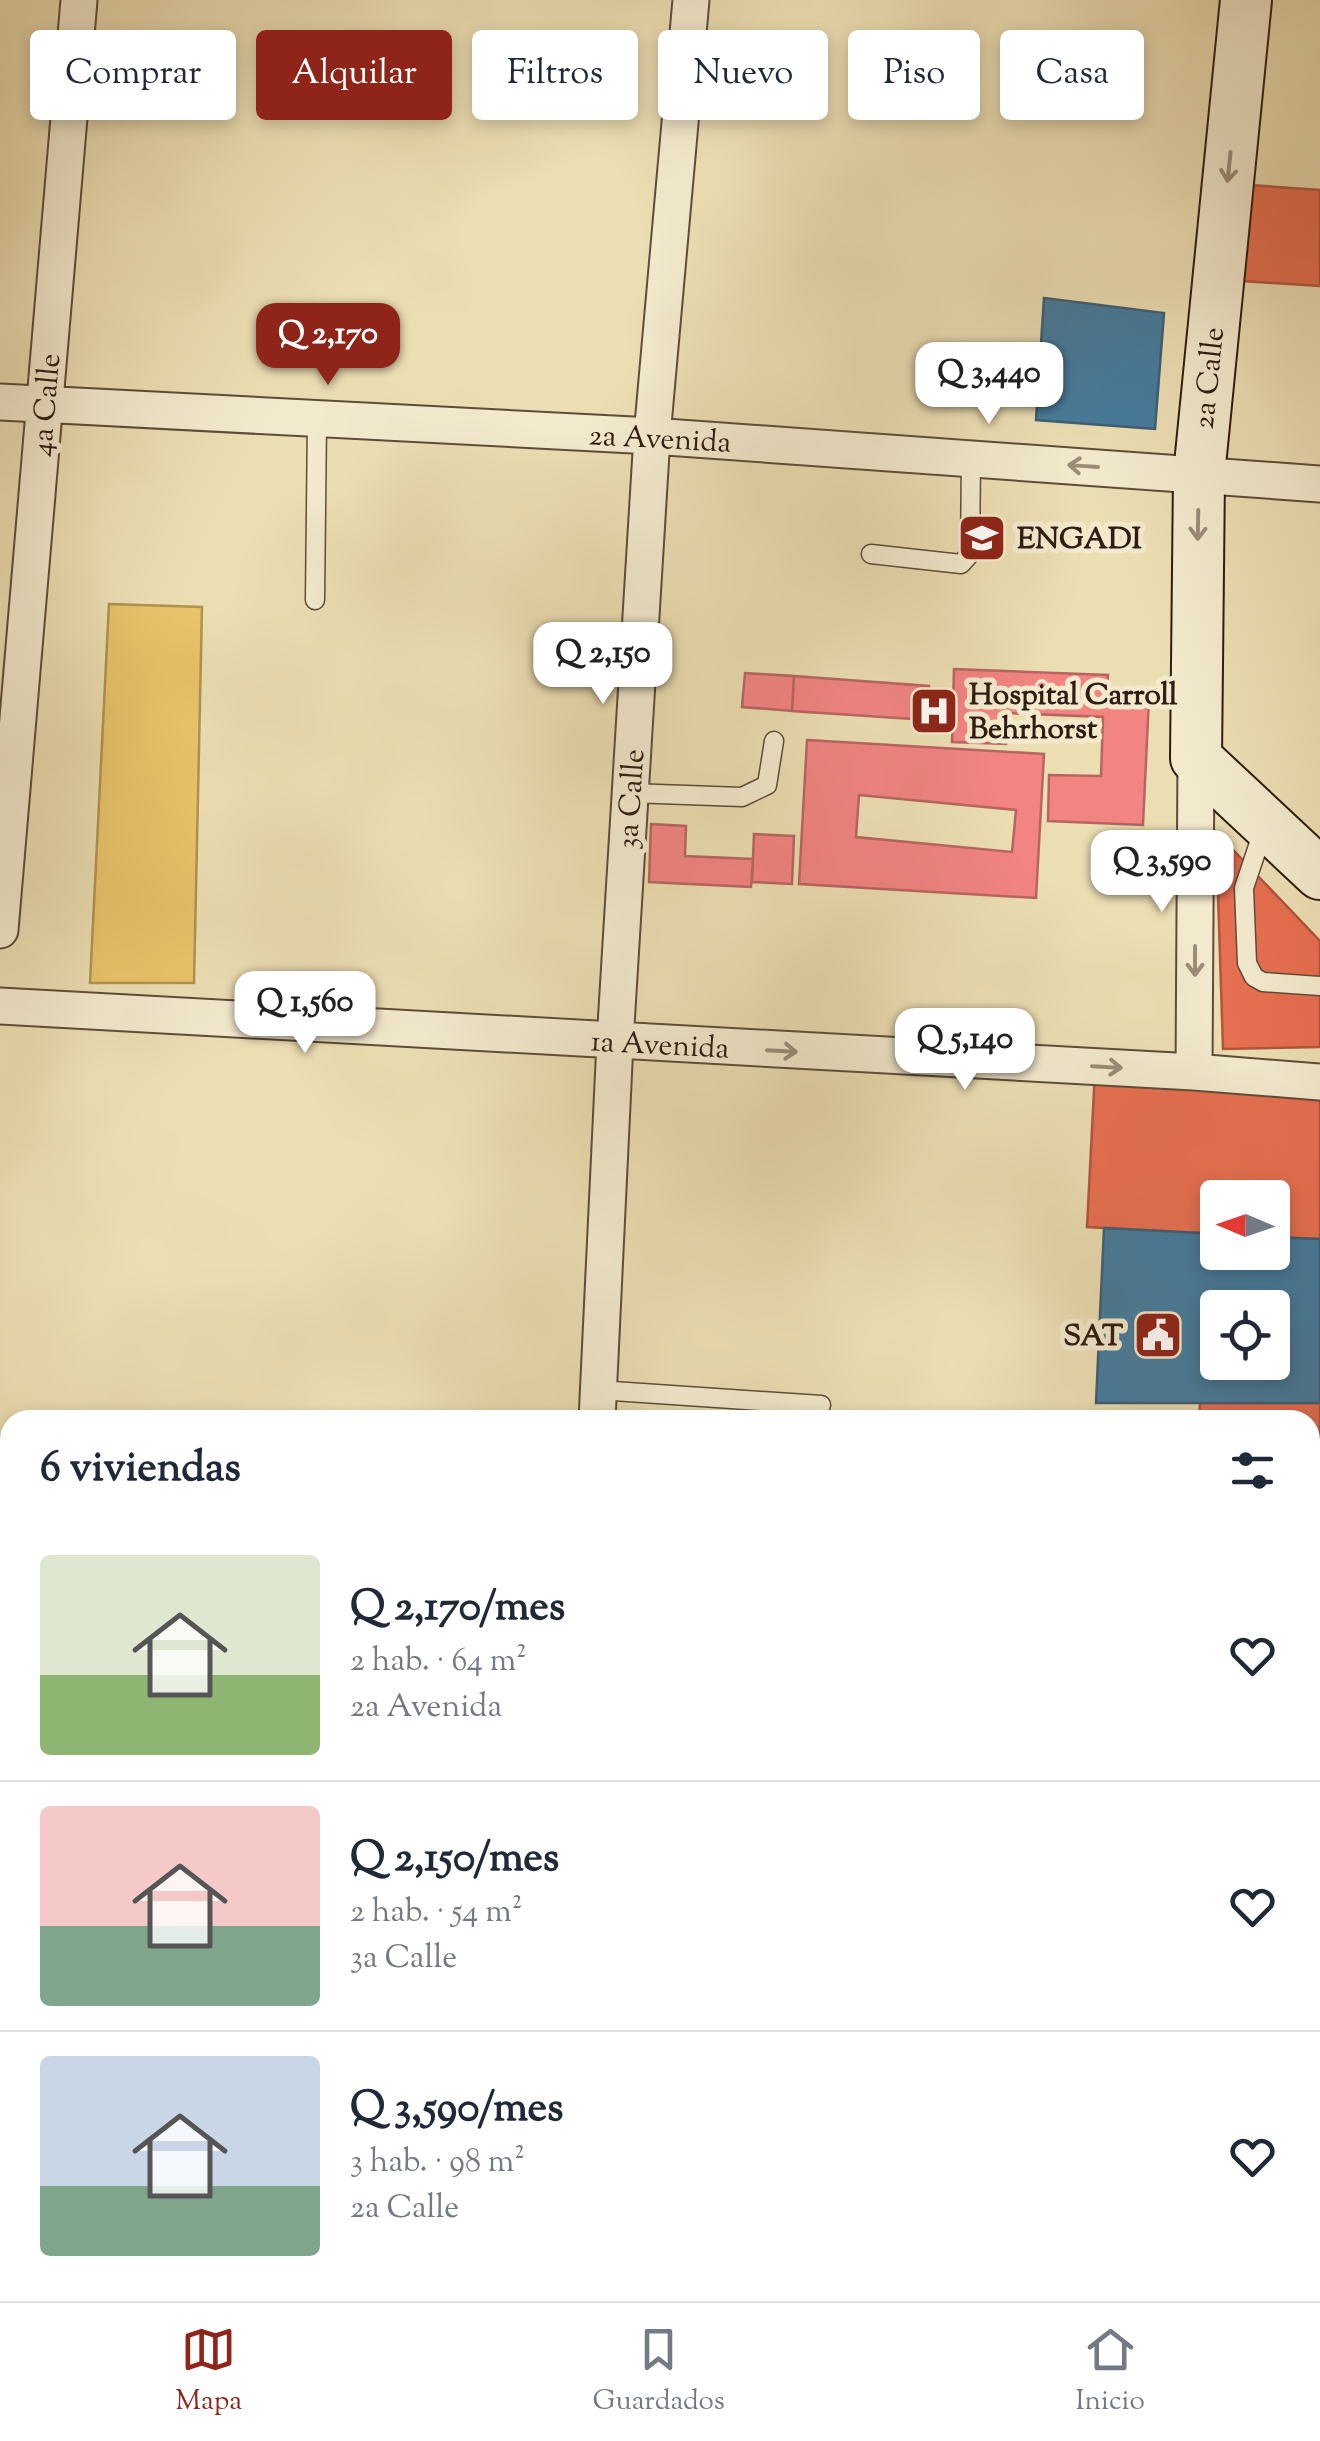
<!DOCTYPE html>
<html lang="es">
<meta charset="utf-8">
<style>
body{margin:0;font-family:"Sorts Mill Goudy",serif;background:#f2f2f3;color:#1f2937;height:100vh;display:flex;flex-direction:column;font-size:38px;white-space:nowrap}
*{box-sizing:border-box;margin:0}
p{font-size:32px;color:#747a83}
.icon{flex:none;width:55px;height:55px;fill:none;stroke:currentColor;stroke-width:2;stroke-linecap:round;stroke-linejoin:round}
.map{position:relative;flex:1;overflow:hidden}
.details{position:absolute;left:0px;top:1410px;width:1320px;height:892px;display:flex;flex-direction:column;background:#fff;border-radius:30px 30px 0 0;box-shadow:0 5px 15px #0003}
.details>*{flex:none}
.guide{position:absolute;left:30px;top:30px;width:1260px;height:90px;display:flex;gap:20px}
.needle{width:65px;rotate:272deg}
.tools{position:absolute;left:1200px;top:1180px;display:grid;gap:20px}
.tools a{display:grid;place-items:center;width:90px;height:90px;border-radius:10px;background:#fff;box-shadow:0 5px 15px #0003;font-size:50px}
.price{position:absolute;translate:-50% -85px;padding:0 22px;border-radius:20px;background:#fff;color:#222;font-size:32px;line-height:65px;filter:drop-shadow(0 2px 5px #0008)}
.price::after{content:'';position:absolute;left:50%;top:60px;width:30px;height:22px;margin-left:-15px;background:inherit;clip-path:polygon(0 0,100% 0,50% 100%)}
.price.selected{background:#8f2418;color:#fff}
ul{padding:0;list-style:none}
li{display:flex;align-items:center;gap:30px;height:250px;padding:0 40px}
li+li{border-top:2px solid #e0e1e3}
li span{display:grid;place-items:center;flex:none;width:280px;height:200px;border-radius:10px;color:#555}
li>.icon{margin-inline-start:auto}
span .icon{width:120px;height:120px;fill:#fffc;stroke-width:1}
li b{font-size:42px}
h2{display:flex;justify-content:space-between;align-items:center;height:120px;padding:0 40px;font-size:42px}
.pill{padding:0 35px;border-radius:10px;background:#fff;box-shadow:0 5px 15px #0003;font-size:35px;line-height:90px}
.pill.selected{background:#8f2418;color:#fff}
.dock{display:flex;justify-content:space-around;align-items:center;height:140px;border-top:2px solid #e0e1e3;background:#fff;font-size:28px;color:#747a83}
.dock a{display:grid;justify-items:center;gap:5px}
.dock .selected{color:#8f2418}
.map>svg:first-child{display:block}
</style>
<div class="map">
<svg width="1320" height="2301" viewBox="0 0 1320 2301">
<rect width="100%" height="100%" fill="#ecdeb3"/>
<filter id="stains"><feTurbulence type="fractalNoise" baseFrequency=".002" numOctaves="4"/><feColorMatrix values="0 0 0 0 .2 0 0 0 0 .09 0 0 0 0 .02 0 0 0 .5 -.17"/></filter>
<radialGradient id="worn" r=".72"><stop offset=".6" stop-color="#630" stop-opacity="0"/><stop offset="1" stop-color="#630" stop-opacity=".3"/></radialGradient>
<!-- homes -->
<path fill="#e9c46a" stroke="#b19250" stroke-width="2.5" d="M109,604L202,607L194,983H90Z"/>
<!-- shops -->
<path fill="#e76f51" stroke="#b0563e" stroke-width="2.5" d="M1249,185L1320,190V286L1242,281Z
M1216,832L1320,941V1047L1223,1049Z
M1095,1071L1320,1086V1239L1272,1237V1198H1218V1234L1087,1227Z
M1200,1403H1320V1529L1310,1530V1420H1199Z"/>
<!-- health -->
<path fill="#f28482" stroke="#b86560" stroke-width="2.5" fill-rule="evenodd" d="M954,669L1108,675L1107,696L1149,698L1143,825L1048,821L1049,775L1101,776L1103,717L1007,713L1006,744L952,742Z
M745,673L794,676L792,711L742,707Z
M794,676L929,686L927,720L792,711Z
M807,740L1044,754L1036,898L799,884ZM859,795L1016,810L1012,852L856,837Z
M651,824L686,826L685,856L753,859L751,887L649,882Z
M754,834L794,836L792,884L752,882Z"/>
<!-- public -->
<path fill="#457b9d" stroke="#3e5e73" stroke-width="2.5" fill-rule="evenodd" d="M1044,298L1164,313L1155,429L1036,420Z
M1104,1228L1218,1234V1252H1272V1237L1320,1239V1403H1096ZM1218,1308H1272V1362H1218Z"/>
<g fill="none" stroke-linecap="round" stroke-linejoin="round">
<!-- service casing -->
<g stroke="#5e4c3a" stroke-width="21">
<path id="service" d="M871,554L961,564L970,554L971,459
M315,600L317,420
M630,793L742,797L767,785L774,741
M1264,828L1244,888L1247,963L1254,977L1263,982L1320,986
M598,1390L821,1405"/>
</g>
<!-- minor casing -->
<g stroke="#5e4c3a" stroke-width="39">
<path id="minor" d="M0,402L652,436L1320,484
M0,930L79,0
M0,1006L1194,1072L1320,1082
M1194,1072L1196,758
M597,1420L615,1042L652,436L691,0
M0,1596L10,1597
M1310,1684L1320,1685
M0,2190L10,2191
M535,2301V2292"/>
</g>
<!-- secondary casing -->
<g stroke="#2f1c12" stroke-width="54">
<path id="secondary" d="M1246,0L1199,475L1196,758L1320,874
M1310,2084L1320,1960
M1292,2301L1293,2292"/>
</g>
<!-- service -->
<use href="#service" stroke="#f3eace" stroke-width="18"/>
<!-- minor -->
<use href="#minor" stroke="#f3eace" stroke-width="35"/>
<!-- secondary -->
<use href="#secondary" stroke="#f3eace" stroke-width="50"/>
</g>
<!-- one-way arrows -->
<defs><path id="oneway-shaft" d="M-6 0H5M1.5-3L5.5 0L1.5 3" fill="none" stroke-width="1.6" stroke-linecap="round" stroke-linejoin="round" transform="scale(2.5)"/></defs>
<g stroke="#9b8d79">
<use href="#oneway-shaft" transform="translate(1229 167) rotate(96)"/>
<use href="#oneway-shaft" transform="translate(1083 466) rotate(-176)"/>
<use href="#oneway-shaft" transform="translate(1198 525) rotate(91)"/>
<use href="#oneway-shaft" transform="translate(1195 961) rotate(90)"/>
<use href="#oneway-shaft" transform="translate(782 1051) rotate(3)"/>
<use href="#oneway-shaft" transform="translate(1107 1067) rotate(3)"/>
</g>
<!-- icons -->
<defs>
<g id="school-square" transform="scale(2.5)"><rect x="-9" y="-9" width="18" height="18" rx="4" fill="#8f2418" stroke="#f3eace"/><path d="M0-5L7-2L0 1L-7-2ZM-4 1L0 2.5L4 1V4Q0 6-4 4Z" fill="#fff"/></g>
<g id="hospital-square" transform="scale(2.5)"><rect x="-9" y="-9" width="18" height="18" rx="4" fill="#8f2418" stroke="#f3eace"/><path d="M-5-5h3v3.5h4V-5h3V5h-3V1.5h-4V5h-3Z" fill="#fff"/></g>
<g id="civic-square" transform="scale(2.5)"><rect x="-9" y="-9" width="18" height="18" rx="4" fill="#8f2418" stroke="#f3eace"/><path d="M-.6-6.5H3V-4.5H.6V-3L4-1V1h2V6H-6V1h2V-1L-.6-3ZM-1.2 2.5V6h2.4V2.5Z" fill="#fff"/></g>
</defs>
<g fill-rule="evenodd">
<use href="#school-square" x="982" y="538"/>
<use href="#hospital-square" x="934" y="711"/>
<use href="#civic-square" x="1158" y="1335"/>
</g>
<g text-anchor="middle" stroke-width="10" stroke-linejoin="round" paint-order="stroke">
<!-- street labels -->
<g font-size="30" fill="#2f1c12" stroke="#f3eace">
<text transform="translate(1208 378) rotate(-84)" y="10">2a Calle</text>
<text transform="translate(45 405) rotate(-85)" y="10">4a Calle</text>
<text transform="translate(660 438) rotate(3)" y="10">2a Avenida</text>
<text transform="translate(630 799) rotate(-86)" y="10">3a Calle</text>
<text transform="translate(660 1044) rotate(3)" y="10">1a Avenida</text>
</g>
<!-- poi labels -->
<g font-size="30" font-weight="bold" fill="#2f1c12" stroke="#f3eace" text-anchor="start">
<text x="1017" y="548">ENGADI</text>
<text x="969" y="704">Hospital Carroll<tspan x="969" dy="34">Behrhorst</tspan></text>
<text x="1123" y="1345" text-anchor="end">SAT</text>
</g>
</g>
<rect width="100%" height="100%" filter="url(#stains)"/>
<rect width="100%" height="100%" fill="url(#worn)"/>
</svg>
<div class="tools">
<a><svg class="needle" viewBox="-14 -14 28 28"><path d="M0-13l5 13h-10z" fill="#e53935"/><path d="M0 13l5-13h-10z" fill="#747a83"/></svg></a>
<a><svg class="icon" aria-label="locate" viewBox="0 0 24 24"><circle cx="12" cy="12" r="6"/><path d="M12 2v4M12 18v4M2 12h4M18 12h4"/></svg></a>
</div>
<b class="price selected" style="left:328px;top:388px">Q 2,170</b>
<b class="price" style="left:989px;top:427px">Q 3,440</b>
<b class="price" style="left:603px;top:707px">Q 2,150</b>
<b class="price" style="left:1162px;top:915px">Q 3,590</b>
<b class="price" style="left:305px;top:1056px">Q 1,560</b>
<b class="price" style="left:965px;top:1093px">Q 5,140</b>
<div class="guide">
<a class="pill">Comprar</a>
<a class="pill selected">Alquilar</a>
<a class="pill">Filtros</a>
<a class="pill">Nuevo</a>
<a class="pill">Piso</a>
<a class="pill">Casa</a>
</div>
<section class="details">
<h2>6 viviendas<svg class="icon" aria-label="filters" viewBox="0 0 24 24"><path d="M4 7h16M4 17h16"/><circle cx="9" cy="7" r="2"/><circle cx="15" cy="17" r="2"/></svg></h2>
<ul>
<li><span style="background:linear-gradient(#dfe7d0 60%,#8fb573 0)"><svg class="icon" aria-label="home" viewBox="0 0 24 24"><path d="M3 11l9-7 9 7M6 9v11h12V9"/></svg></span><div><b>Q 2,170/mes</b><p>2 hab. · 64 m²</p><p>2a Avenida</p></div><svg class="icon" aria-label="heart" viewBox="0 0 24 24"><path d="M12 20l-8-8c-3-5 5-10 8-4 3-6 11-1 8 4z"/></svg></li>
<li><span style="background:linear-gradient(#f6c9c9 60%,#7fa58c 0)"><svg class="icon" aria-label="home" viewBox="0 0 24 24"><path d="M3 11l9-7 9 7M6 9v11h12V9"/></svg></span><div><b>Q 2,150/mes</b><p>2 hab. · 54 m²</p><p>3a Calle</p></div><svg class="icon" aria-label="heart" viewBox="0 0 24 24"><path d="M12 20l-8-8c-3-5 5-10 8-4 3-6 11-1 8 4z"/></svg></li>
<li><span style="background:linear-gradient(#c9d6e8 65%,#7fa58c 0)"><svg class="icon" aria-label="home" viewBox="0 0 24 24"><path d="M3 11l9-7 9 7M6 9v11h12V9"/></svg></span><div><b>Q 3,590/mes</b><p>3 hab. · 98 m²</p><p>2a Calle</p></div><svg class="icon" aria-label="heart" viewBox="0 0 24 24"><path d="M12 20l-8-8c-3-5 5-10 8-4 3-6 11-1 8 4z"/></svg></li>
</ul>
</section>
</div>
<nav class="dock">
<a class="selected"><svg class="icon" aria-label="map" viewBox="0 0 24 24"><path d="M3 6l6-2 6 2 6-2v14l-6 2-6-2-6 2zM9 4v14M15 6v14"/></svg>Mapa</a>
<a><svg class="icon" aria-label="saved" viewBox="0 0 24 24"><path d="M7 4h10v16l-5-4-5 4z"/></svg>Guardados</a>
<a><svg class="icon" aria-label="home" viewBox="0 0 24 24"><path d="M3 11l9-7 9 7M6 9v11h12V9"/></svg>Inicio</a>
</nav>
